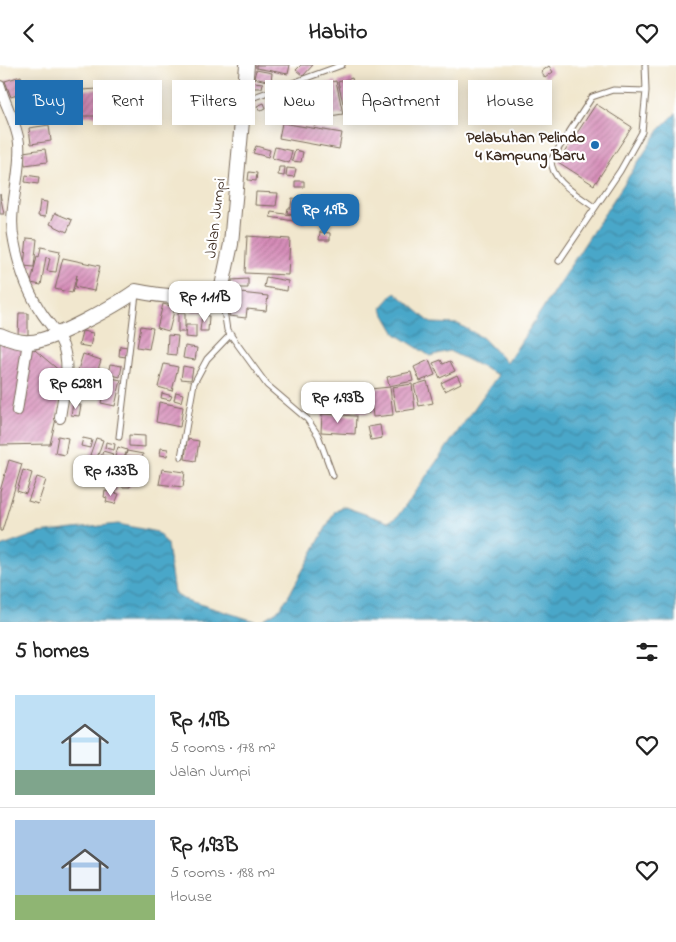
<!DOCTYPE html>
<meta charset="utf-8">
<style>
body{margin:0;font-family:"Indie Flower",sans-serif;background:#f2f2f2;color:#222;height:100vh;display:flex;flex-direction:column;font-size:19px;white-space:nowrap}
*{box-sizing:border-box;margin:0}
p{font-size:16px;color:#767676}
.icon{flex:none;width:28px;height:28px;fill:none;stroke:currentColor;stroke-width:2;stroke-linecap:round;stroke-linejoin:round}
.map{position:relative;height:557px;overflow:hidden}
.side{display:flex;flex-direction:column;background:#fff;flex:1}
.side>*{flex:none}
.top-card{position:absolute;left:15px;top:15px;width:646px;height:45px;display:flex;gap:10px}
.price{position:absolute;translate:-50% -42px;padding:0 11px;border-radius:10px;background:#fff;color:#222;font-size:16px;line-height:32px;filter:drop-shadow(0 1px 2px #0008)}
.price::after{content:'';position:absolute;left:50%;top:30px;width:15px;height:11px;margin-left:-8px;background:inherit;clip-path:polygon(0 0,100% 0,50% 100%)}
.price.current{background:#1f6fb2;color:#fff}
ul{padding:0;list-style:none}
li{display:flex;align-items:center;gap:15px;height:125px;padding:0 15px}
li+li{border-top:1px solid #e0e0e0}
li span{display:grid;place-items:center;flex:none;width:140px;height:100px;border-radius:0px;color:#555}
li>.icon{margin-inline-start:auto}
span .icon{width:60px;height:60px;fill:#fffc;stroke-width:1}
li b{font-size:21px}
h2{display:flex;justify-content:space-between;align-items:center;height:60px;padding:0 15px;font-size:21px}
.pill{padding:0 18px;border-radius:0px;background:#fff;box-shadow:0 2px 12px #0003;font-size:18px;line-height:45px}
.pill.current{background:#1f6fb2;color:#fff}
header{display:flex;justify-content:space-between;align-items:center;height:65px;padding:0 15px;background:#fff;font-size:22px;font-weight:700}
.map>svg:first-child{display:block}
</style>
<header><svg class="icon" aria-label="back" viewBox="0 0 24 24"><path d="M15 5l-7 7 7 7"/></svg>Habito<svg class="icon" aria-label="heart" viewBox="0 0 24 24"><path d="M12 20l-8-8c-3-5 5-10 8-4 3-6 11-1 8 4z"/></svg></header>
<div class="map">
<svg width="676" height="557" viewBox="0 0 676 557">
<defs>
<pattern id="water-waves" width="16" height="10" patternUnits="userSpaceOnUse" patternTransform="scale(1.25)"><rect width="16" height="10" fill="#4aa7c9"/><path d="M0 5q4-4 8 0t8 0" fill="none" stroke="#3f88a3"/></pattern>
<pattern id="building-hatch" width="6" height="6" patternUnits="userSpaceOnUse" patternTransform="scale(1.25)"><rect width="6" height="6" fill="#d58ab7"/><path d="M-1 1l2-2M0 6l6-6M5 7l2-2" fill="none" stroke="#ae7194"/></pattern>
</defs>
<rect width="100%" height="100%" fill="#fff"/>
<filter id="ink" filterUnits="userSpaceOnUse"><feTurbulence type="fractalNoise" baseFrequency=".02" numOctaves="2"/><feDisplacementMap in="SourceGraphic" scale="10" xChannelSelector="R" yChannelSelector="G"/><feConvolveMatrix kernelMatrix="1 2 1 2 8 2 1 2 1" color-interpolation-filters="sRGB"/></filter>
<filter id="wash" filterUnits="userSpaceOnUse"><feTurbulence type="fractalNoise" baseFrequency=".0096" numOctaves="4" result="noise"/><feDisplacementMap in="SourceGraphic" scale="20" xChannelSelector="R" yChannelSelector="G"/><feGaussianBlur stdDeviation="1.12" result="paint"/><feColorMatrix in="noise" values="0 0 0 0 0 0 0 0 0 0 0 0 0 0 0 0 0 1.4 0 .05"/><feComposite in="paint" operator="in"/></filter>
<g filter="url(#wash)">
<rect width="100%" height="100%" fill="#f1e7ce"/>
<!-- water -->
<path fill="url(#water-waves)" stroke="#426874" d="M676,48V557H259L277,546L288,532L335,446L342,441L388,457L397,452L498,310L449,286L430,291L396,269L381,243L395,227L431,258L458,259L483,273L507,298L659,65Z
M118,459L157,467L167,479L174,528L183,534L258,557H0V482L39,468Z"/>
<g id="blocks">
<!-- building -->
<path fill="url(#building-hatch)" d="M256,0H290L288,9L256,3Z
M301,0H313L303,11L296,5Z
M549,1L553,7L545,13L541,7Z
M256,5L272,8L271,17L254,13Z
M21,11L26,27L11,32L5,16Z
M352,13L357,35L343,38L338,17Z
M336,16L343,49L330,51L323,19Z
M254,17L263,18L262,23H253Z
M99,24V51H81V25Z
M300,24L309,50L296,54L288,28Z
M42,31L45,43L24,47L21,36Z
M323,33L330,56L314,61L308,38Z
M283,35L291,52L280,57L272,40Z
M361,36L364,48L360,49L357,37Z
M264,38L266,43L260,46L257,41Z
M355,38L358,49L348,52L345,41Z
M596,39L632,62L594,120L558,97Z
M225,47L237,49L236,55L224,53Z
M282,58L342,68L339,84L279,73Z
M49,60L51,76L31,79L29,63Z
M256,81L270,85L268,92L253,88Z
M275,82L292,86L289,98L272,93Z
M45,84L47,97L25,100L23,87Z
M295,85L303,87L301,97L292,96Z
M279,102H285L284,111L278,110Z
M287,103L296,104L294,112L286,111Z
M249,107L257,108L256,116L248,115Z
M26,110L39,112L38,119L25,117Z
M295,116H304V122H295Z
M256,127L278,128L276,141L255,140Z
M0,129L4,149H0Z
M292,133L301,134L300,144L311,146L310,151L287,148L288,143H291Z
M40,136L47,137L45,152L38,151Z
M271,147L306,152L305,158L270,152Z
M55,148L72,155L67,167L50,159Z
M315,151H332V156H315Z
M320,167L330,168V175H319Z
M247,171L290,174L288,210L245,208Z
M27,173L37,174L34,202L24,201Z
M41,182L60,186L56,207L47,206L50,193L46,192L41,220L31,218L37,191L39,192Z
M63,193L100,201L94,226L75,222L77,210L72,228L55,224Z
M266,212L288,216L287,226L264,222Z
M248,214V223H232V215Z
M175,219L185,220L184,227L174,226Z
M231,227L268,231L266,246L247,244L246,253L229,251Z
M192,237H208V247H192Z
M163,239L175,242L169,266L157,263Z
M19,248H28V270H18Z
M178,248H185V267H178Z
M202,250L209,251L208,266H200Z
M186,260H196V273L185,272Z
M141,261L153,263L149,284L137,282Z
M82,266L93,268L90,282L79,280Z
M168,270L178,271L176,290L167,289Z
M0,272L29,280L61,307L59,341L50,379L0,380Z
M120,281L128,282L126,292L119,291Z
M185,281L197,283L195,295L183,293Z
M83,289L101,295L95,314L77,308Z
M429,295L435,310L420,316L414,302Z
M441,295L443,299L450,296L455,306L440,313L433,298Z
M110,299L122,301L120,312L108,309Z
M164,299L178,302L172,326L158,322Z
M183,301L193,303L191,315L181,314Z
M411,307L413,316L389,321L387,312Z
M457,310L461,318L445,326L441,318Z
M107,312L121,315L115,341L101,338Z
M77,315L92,318L90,323L76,320Z
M427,316L433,338L419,341L414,320Z
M412,319L415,344L396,347L392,322Z
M318,322L355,325L353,347L317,344Z
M390,322L393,350L373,352L370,324Z
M369,324V348H357L356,325Z
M176,327L183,329L181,337L174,335Z
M162,328L172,331L170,335L161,333Z
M159,337L183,342L180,362L156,357Z
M73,339L81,340L79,351L71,350Z
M322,349L356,351L355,369L321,367Z
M380,360L382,373L371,375L368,362Z
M129,370L145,371V382L129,381Z
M58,371L68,373L65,390L55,388Z
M83,373L92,375L90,383L81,381Z
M96,373L103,375L97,393L90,390Z
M187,374L199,376L196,396L185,394Z
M106,377L115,379L114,385L105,383Z
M118,382L127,385L120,404L112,401Z
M161,383L168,384L167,391L160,390Z
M103,386L113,389L111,395L106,393L104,400L99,399Z
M127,386L143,389L140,402L124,399Z
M9,395L22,399L2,466H0V426Z
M81,400L93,403L90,414L79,411Z
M162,404L185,407L183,422L159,419Z
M23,405L32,408L26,429L17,426Z
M112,407L121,409L116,427L107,424Z
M123,410H131L130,422H122Z
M37,412L46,415L38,439L28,436Z
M105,426L119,429L115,439L106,437L107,433L104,432Z"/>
</g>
</g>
<g filter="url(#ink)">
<use href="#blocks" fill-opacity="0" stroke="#7b6c5c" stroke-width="1"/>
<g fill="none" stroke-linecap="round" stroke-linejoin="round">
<!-- lane casing -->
<g stroke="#7b6c5c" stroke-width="7">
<path id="lane" d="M246,35L342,0
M594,142C578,130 551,116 551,95L592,32L613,25L646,26
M559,196L620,106L642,67L646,26L645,0
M221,226L227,265L267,320L307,354L318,370L333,411
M119,372L136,229
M181,392L194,318L207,294L231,269"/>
</g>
<!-- street casing -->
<g stroke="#7b6c5c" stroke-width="12">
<path id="street" d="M0,21C5,41 17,58 19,78C22,111 7,144 14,176C19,203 27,227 43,250C50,260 59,269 63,281C71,303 63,330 60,353
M17,346L28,277"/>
</g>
<!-- secondary casing -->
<g stroke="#7b6c5c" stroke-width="16">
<path id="secondary" d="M0,270C9,274 20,278 30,277C51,277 118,239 136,226C165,232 192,234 221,226L231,179L247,0"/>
</g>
<!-- lane -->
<use href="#lane" stroke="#fff" stroke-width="5"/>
<!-- street -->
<use href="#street" stroke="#fff" stroke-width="10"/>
<!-- secondary -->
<use href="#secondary" stroke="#fff" stroke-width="14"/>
</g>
</g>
<!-- markers -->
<circle fill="#1f6fb2" stroke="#fff" stroke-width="2" cx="595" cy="80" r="5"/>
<g text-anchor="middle" stroke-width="4.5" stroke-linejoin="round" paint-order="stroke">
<!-- poi labels -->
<g font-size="16" font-weight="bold" fill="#3b2a1e" stroke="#fff" text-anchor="end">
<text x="585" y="77">Pelabuhan Pelindo<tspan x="585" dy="18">4 Kampung Baru</tspan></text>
</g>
<!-- street labels -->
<g font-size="16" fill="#3b2a1e" stroke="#fff">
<text transform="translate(214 153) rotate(-83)" y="6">Jalan Jumpi</text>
</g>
</g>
</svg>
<b class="price current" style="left:325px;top:171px">Rp 1.9B</b>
<b class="price" style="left:205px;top:258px">Rp 1.11B</b>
<b class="price" style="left:76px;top:345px">Rp 628M</b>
<b class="price" style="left:338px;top:359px">Rp 1.93B</b>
<b class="price" style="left:111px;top:432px">Rp 1.33B</b>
<div class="top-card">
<a class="pill current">Buy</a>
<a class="pill">Rent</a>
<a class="pill">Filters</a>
<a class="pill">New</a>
<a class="pill">Apartment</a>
<a class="pill">House</a>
</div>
</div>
<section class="side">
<h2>5 homes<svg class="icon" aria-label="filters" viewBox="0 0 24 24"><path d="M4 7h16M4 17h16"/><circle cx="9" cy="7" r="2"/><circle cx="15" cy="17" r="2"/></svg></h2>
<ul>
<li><span style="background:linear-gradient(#bfe0f5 75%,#7fa58c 0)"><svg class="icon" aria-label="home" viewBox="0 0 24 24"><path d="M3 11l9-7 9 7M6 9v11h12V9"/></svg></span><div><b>Rp 1.9B</b><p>5 rooms · 178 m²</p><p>Jalan Jumpi</p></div><svg class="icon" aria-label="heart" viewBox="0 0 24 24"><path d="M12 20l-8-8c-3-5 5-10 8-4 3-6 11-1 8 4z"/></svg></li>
<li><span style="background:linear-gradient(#a9c7e8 75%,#8fb573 0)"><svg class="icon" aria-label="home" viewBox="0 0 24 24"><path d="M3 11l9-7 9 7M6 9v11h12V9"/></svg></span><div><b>Rp 1.93B</b><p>5 rooms · 188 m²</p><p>House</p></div><svg class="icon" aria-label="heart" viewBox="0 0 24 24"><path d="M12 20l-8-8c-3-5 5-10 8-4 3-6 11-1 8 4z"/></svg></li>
</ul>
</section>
